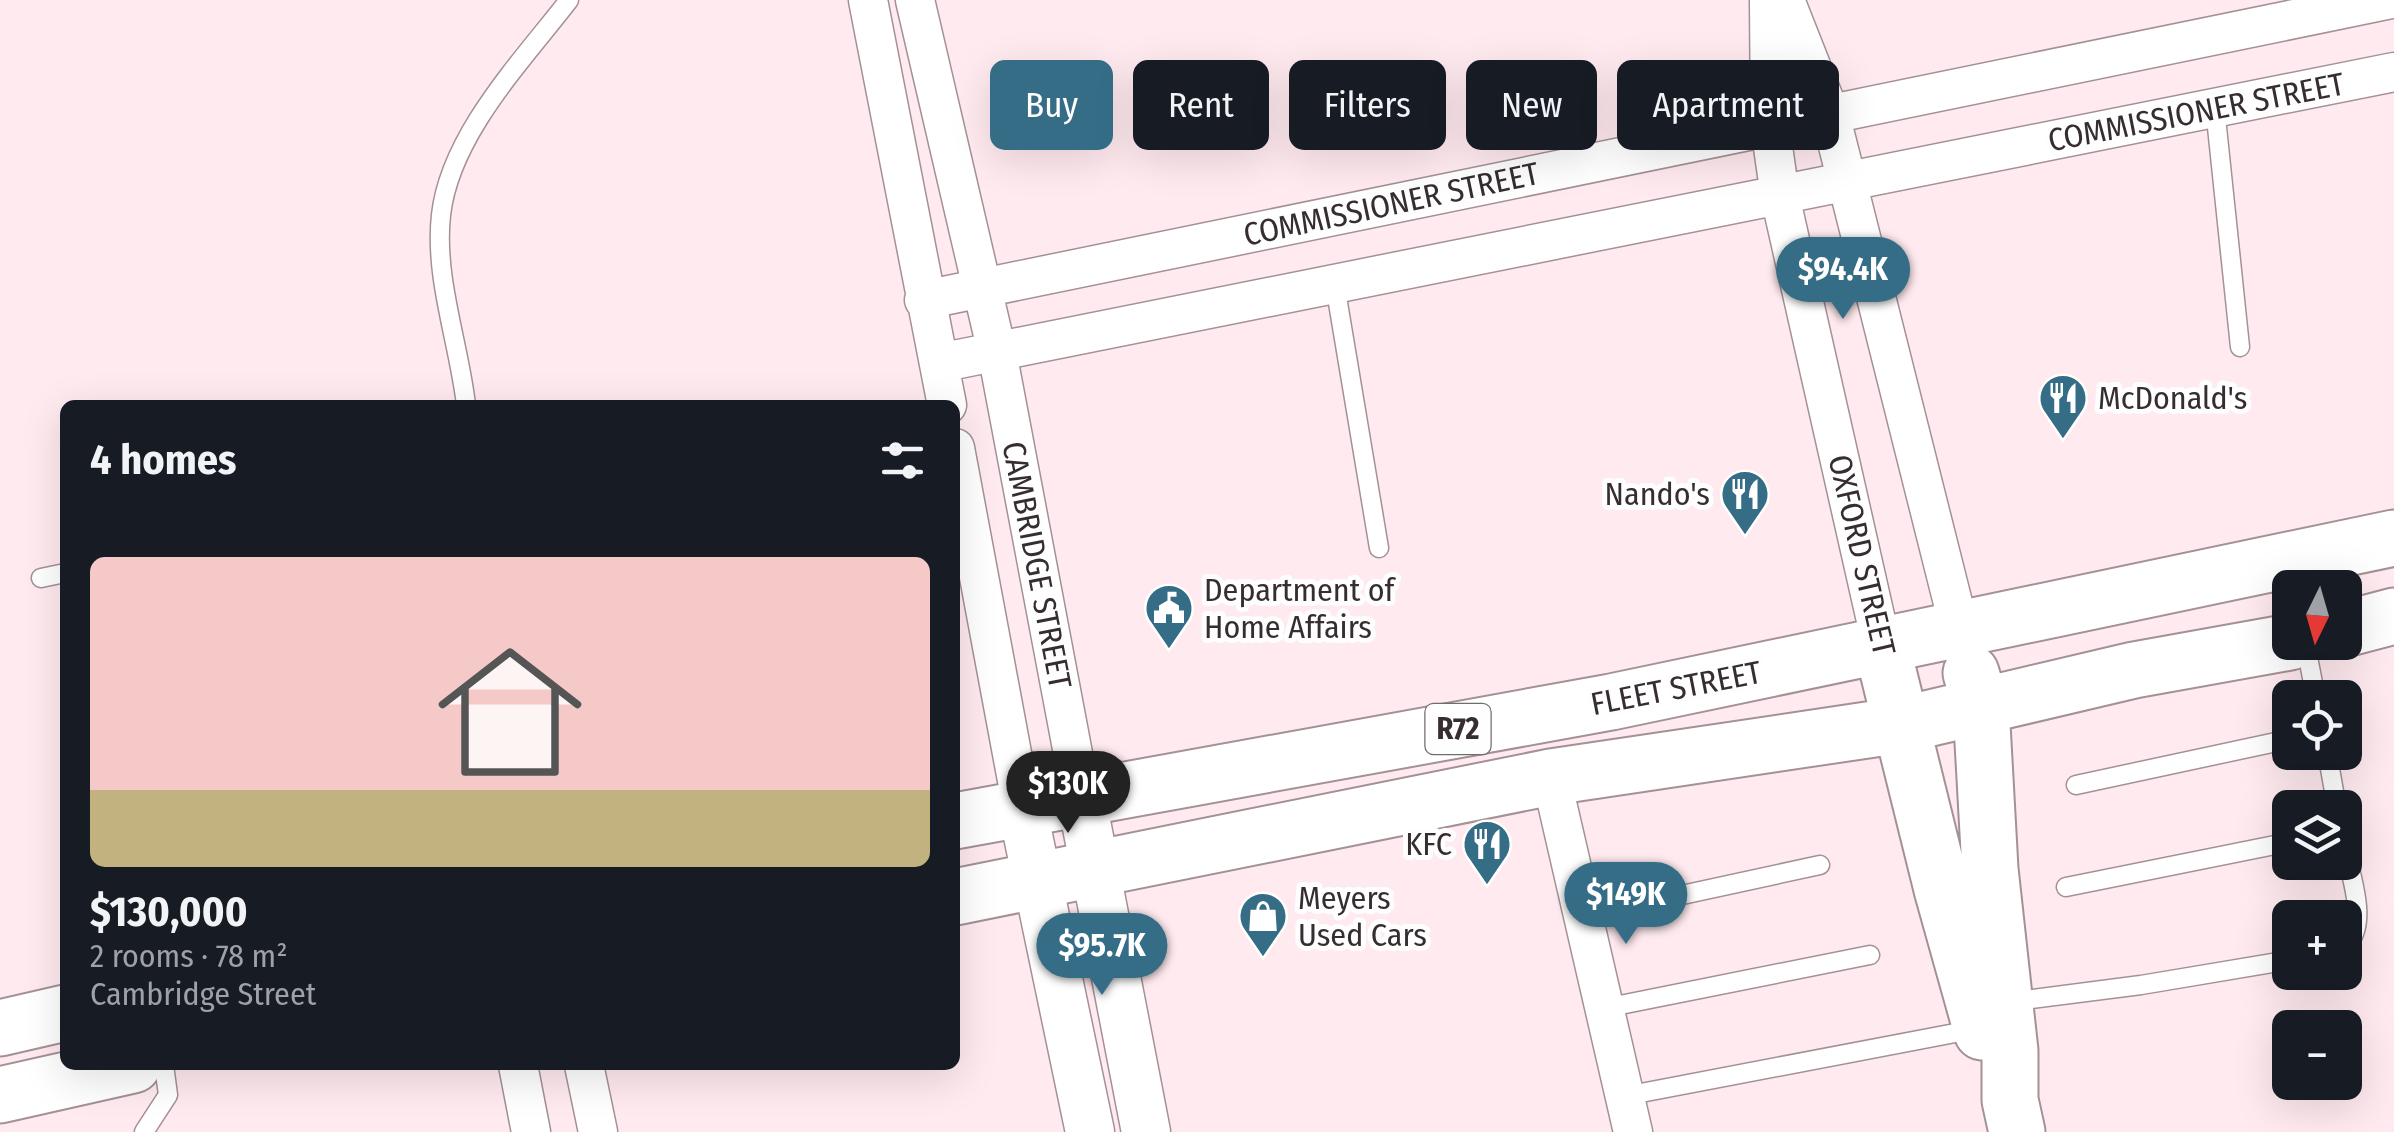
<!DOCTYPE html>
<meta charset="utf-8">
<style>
body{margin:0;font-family:"Fira Sans Condensed",sans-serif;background:#20242c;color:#f1f3f6;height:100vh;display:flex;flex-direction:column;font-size:38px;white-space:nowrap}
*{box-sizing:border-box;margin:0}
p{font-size:32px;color:#9ea1a6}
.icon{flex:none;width:55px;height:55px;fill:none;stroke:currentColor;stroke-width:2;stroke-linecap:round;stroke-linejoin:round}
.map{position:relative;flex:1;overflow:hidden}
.details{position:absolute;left:60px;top:400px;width:900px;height:670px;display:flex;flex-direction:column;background:#171b24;border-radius:15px;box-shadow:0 10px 40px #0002}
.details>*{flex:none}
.top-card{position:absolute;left:990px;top:60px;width:950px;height:90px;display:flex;gap:20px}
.needle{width:65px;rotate:185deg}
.controls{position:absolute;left:2272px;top:570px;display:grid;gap:20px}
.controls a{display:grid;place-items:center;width:90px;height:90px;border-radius:15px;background:#171b24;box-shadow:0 10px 40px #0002;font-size:50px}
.price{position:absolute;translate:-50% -85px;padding:0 22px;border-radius:35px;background:#356d87;color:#fff;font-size:32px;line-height:65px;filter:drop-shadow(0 2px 5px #0008)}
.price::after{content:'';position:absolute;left:50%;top:60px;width:30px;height:22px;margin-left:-15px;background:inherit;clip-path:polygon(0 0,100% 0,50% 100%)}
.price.on{background:#222;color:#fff}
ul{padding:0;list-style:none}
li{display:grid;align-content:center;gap:20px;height:530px;padding:0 30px}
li+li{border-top:2px solid #363941}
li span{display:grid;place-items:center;height:310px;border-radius:15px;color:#555}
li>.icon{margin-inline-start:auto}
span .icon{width:180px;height:180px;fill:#fffc;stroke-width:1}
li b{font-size:42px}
h2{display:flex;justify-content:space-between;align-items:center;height:120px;padding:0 30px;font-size:42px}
.tag{padding:0 35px;border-radius:15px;background:#171b24;box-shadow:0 10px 40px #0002;font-size:35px;line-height:90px}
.tag.on{background:#356d87;color:#fff}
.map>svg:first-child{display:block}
</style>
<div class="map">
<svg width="2394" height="1132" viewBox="0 0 2394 1132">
<rect width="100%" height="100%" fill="#ffeaef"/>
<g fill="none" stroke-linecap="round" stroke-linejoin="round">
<!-- service casing -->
<g stroke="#a49196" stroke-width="21">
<path id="service" d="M2215,108L2240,347
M1335,285L1379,548
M466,405C459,343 434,278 441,215C450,135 522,61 569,0
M41,578L65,573
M2305,642L2316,698
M2327,752L2337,808
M2076,785L2290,739
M2345,848C2350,874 2370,926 2345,946
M2066,887L2290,842
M1585,916L1820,865
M2009,1002L2141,985L2290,960
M1605,1008L1870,955
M1625,1096L1976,1029
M144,1132L168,1095L164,1065"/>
</g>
<!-- minor casing -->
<g stroke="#a49196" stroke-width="41">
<path id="minor" d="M868,0L947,405
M915,0L997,352L1081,796
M1769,0L1770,126L1780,196L1882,647
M1785,0L1830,114L1960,631
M924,300L2387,0
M939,363L2394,72
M955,448L1022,807
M1551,777L1633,1132
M518,1065L531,1132
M584,1065L598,1132"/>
</g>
<!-- tertiary casing -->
<g stroke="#a49196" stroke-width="51">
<path id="tertiary" d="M1081,796L1146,1132
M1022,807L1090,1132"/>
</g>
<!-- primary casing -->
<g stroke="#a49196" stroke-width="59">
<path id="primary" d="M2345,629L2394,616
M1882,647L1942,889L1982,1032
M1971,673L1981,706L1990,869L2010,1051V1100L2017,1132
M955,821L1611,702L2394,538
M955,897L1551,777L1901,725L2134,670L2290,642
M0,1028L65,1013
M0,1095L133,1065"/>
</g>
<!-- service -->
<use href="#service" stroke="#fff" stroke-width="18"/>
<!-- minor -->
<use href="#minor" stroke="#fff" stroke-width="38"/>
<!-- tertiary -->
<use href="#tertiary" stroke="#fff" stroke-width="48"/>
<!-- primary -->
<use href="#primary" stroke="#fff" stroke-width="55"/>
</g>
<!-- icons -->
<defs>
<g id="restaurant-pin" transform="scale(2.5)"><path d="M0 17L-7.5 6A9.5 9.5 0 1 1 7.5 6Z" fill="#356d87" stroke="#fdfefd"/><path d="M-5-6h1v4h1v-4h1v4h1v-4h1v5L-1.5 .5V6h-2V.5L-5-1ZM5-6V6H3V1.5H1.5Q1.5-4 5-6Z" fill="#fff"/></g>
<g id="civic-pin" transform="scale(2.5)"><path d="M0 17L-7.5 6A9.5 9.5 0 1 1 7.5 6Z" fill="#356d87" stroke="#fdfefd"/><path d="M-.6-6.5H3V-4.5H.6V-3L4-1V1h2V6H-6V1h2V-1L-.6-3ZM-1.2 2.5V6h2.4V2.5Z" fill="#fff"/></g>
<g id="shop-pin" transform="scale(2.5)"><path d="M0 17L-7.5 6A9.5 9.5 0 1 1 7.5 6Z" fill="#356d87" stroke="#fdfefd"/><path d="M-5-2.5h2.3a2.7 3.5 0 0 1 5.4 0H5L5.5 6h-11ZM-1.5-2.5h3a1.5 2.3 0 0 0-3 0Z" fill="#fff"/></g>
</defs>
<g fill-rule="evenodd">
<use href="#restaurant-pin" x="2063" y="398"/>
<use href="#restaurant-pin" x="1745" y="494"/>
<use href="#civic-pin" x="1169" y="608"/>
<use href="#restaurant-pin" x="1487" y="844"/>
<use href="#shop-pin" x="1263" y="916"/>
</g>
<g text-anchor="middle" stroke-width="10" stroke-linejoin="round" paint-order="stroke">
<!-- shield labels -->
<rect fill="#fdfefd" stroke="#716c6d" stroke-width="2.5" x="1425.5" y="704" width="65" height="50" rx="8"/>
<g font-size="30" font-weight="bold" fill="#352d2f">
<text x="1458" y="739">R72</text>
</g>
<!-- street labels -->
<g font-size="32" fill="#352d2f" stroke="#fdfefd">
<text transform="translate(2196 112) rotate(-11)" y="11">COMMISSIONER STREET</text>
<text transform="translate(1391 204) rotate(-12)" y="11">COMMISSIONER STREET</text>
<text transform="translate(1862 555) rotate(77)" y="11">OXFORD STREET</text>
<text transform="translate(1037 565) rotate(79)" y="11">CAMBRIDGE STREET</text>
<text transform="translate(1676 688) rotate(-11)" y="11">FLEET STREET</text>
</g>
<!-- poi labels -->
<g font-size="32" fill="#352d2f" stroke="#fdfefd" text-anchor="start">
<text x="2098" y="409">McDonald's</text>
<text x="1710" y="505" text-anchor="end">Nando's</text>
<text x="1204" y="601">Department of<tspan x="1204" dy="37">Home Affairs</tspan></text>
<text x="1452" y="855" text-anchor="end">KFC</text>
<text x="1298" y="909">Meyers<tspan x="1298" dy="37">Used Cars</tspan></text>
</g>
</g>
</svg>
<div class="controls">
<a><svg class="needle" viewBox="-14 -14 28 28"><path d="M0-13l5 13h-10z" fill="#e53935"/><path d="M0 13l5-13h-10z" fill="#9ea1a6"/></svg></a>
<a><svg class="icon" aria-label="locate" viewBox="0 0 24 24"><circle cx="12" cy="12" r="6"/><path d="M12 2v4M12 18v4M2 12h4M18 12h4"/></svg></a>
<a><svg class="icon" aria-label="layers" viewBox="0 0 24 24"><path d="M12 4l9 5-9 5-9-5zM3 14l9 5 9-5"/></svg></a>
<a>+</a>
<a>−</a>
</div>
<b class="price" style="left:1843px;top:322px">$94.4K</b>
<b class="price on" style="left:1068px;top:836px">$130K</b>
<b class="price" style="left:1626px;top:947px">$149K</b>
<b class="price" style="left:1102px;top:998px">$95.7K</b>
<div class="top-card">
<a class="tag on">Buy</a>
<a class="tag">Rent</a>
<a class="tag">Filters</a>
<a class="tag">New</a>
<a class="tag">Apartment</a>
</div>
<section class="details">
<h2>4 homes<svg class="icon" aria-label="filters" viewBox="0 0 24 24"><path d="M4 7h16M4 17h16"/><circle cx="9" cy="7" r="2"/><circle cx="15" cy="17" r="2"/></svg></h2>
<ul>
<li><span style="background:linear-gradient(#f6c9c9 75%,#c2b280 0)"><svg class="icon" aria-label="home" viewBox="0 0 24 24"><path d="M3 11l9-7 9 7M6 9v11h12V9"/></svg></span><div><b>$130,000</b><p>2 rooms · 78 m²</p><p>Cambridge Street</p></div></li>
</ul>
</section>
</div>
